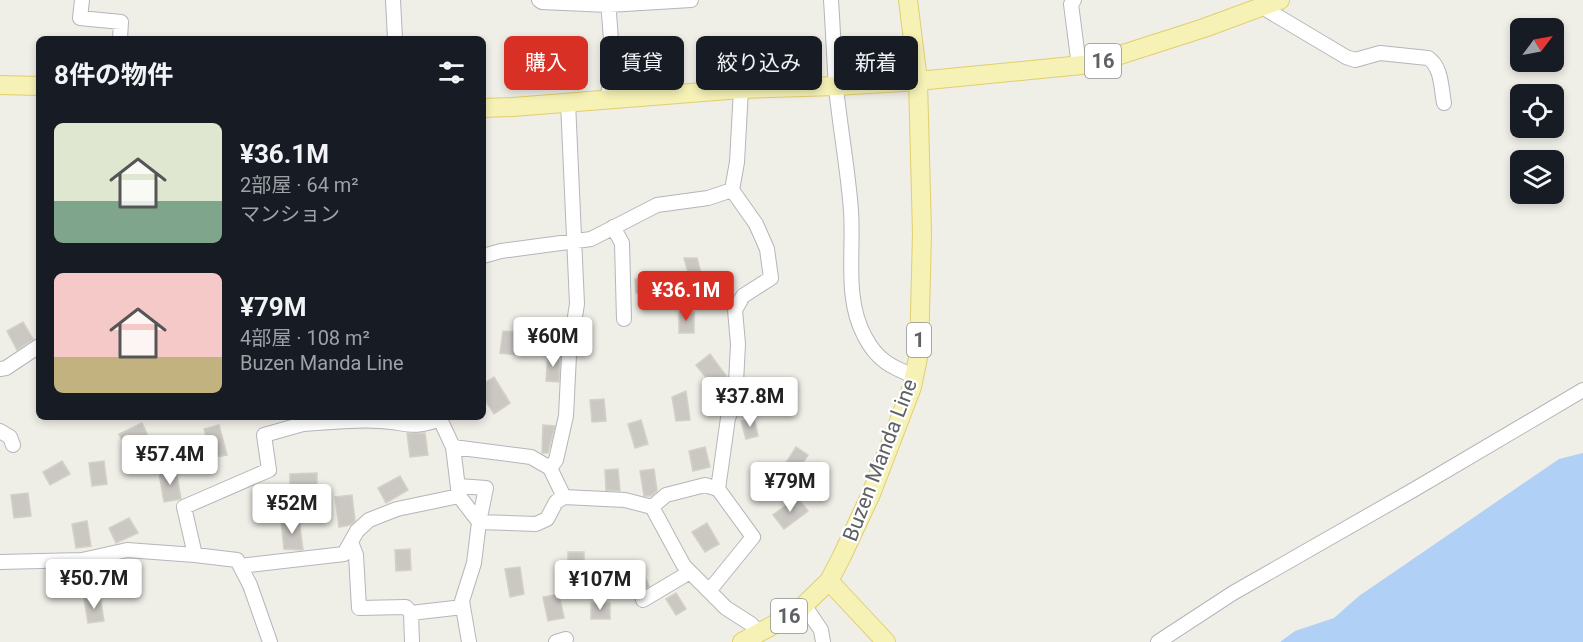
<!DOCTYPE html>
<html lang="ja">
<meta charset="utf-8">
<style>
body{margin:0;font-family:Roboto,"Noto Sans JP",sans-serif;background:#20242c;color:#f1f3f6;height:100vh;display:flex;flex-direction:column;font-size:22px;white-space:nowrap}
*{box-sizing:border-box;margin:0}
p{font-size:20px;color:#9ea1a6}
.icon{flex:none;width:33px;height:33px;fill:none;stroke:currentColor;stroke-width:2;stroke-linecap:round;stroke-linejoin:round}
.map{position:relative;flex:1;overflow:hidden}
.side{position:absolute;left:36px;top:36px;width:450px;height:384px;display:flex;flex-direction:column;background:#171b24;border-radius:9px;box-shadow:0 3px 9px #0003}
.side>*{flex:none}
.banner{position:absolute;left:504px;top:36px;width:570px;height:54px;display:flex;gap:12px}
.needle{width:39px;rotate:58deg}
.controls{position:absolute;left:1510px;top:18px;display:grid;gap:12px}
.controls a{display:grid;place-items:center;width:54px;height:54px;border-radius:9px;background:#171b24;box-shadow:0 3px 9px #0003;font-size:30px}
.price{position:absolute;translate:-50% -51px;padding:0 14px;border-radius:6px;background:#fff;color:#222;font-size:20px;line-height:39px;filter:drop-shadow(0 2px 3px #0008)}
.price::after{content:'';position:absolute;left:50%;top:36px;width:18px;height:14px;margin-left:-9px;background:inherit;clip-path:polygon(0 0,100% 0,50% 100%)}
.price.on{background:#d93025;color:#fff}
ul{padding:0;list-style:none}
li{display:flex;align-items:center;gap:18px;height:150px;padding:0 18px}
li span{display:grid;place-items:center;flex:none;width:168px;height:120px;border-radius:9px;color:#555}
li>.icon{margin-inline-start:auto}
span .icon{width:72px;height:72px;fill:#fffc;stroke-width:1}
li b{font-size:26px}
h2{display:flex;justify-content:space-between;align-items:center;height:72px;padding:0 18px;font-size:26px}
.tag{padding:0 21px;border-radius:9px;background:#171b24;box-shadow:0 3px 9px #0003;font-size:21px;line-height:54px}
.tag.on{background:#d93025;color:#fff}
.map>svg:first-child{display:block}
</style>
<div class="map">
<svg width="1583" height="642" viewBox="0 0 1583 642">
<rect width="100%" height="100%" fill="#efeee7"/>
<!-- water -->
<path fill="#b1d0f5" d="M1583,453V642H1280L1295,631L1334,618L1359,596L1559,459Z"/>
<!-- building -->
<path fill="#cbc8c4" stroke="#d3d1c6" stroke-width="1.5" d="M684,258H697L703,281L691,284Z
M659,277L660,292L636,293L635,279Z
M679,312H694V333H679Z
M23,322L33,339L17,350L7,331Z
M503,331L518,332L515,355L500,353Z
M548,354H560L559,382L546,381Z
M710,354L727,377V382L716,390L696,365Z
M494,377L510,403L494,414L483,397V384Z
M686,391L690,420L676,421L672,397Z
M604,399L606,421L592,422L590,400Z
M754,418L758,436L746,439L741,421Z
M641,420L648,444L635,448L628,424Z
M142,423L148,436L125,447L119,434Z
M219,425L227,455L212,458L204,429Z
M543,425L555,426L548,453H542Z
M407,433H425L428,455L410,457Z
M705,447L710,467L693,471L689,451Z
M796,447L808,455L796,474L784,466Z
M62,461L70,474L50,485L43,472Z
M104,461L107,484L92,486L89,463Z
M618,469L620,491L606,490L605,470Z
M654,469L657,491L651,496H644L640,471Z
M176,470L181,499L164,502L159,473Z
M317,473V488L290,489V474Z
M400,476L408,490L386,503L378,488Z
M28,493L31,516L14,518L11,495Z
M352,495L355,521L350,525L339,527L335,497Z
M797,497L808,511L784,529L773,515Z
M129,518L138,533L116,543L109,528Z
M299,519L303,550L284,549L281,521Z
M87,521L91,546L76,548L72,524Z
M707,523L719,544L705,552L692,532Z
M410,549L411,570L396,571L395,550Z
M568,552H584V574H568Z
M638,562L649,586L635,596L622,570Z
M520,567L524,594L510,597L505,569Z
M676,593L686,609L676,615L666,599Z
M559,594L564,618L548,621L543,597Z
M100,597L104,621L88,623L84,599Z
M591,603H610V619H591Z"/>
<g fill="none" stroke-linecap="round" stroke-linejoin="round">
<!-- minor casing -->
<g stroke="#b4b6ba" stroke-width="16">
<path id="minor" d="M82,0L80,18L121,22L120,39
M393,0L395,39
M539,0L542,2L608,5L691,0
M831,0C833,29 834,58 836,87C840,128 848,169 851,211C854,252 844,299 865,337C877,360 891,367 914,376
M1074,0L1071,4L1079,66
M1262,7L1346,57L1355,60L1380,53L1428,58C1442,67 1441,88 1444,103
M608,99L612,53L608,0
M613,227L622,243L624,319
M483,256L501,251L591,239L657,205L708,198L732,190
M0,369L6,368L39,346
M301,417L303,424C328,423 354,419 379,421C406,422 412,430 440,419
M439,417L453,447L459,496L479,522L474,563L462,601L469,642
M0,431L10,437L13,445
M453,447L531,457L550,468L564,497L625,500L652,507L684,566L726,608L751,624L759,633
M550,468L556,460L566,416L569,355L577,304L568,102
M458,486L486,488L479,522L536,524L547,519L556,502L564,497
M652,507L666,495L705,485L718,489
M351,542L356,555L359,608L406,607L411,613L463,607
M195,555L184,507L269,470L264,435L303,424
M0,562L82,560L127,550L195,555L237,560L250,585L270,642
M240,566L344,554L357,531L369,520L397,509L459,496
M709,591L753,537L718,489L728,418L735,402L738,344L735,310L743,296L771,278L767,249L756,224L732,190L737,162L741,89
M643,600L690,572
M804,605L821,630L823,642
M411,613L412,642
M556,642L566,639
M1158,642L1233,593L1415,489L1583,390"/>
</g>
<!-- major casing -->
<g stroke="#e1ce6e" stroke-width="20">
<path id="major" d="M0,85L39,86
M483,108L513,107L741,89L836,86L918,81L1092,64L1204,28L1280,0
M829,581L886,642
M742,642L797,612L829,581L842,556L871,494L912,387L919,353L922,233L918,81L908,0"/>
</g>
<!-- minor -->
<use href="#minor" stroke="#fff" stroke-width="14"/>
<!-- major -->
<use href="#major" stroke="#f6f2b6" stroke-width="18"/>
</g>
<g text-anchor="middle" stroke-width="4.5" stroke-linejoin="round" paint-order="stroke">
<!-- shield labels -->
<g fill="#fff" stroke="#8f9094" stroke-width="1.5">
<rect x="1085" y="44" width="36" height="34" rx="4.5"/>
<rect x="907" y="323" width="24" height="34" rx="4.5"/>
<rect x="771" y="599" width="36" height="34" rx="4.5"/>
</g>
<g font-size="20" font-weight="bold" fill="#5f6166">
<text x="1103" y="68">16</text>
<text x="919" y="347">1</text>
<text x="789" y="623">16</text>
</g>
<!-- street labels -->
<g font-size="21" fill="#5f6166" stroke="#fff">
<text transform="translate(880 460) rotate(-69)" y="7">Buzen Manda Line</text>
</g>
</g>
</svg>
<div class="controls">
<a><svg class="needle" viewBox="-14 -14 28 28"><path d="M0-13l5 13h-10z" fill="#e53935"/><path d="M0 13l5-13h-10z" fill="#9ea1a6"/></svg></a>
<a><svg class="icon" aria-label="locate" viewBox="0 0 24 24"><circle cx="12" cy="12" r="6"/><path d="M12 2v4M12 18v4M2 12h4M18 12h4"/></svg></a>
<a><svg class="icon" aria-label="layers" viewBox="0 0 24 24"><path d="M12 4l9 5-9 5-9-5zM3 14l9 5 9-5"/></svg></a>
</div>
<b class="price on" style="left:686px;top:322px">¥36.1M</b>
<b class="price" style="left:553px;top:368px">¥60M</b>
<b class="price" style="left:750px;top:428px">¥37.8M</b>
<b class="price" style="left:170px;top:486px">¥57.4M</b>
<b class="price" style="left:790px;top:513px">¥79M</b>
<b class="price" style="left:292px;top:535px">¥52M</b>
<b class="price" style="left:94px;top:610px">¥50.7M</b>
<b class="price" style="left:600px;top:611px">¥107M</b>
<div class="banner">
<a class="tag on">購入</a>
<a class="tag">賃貸</a>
<a class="tag">絞り込み</a>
<a class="tag">新着</a>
</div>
<section class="side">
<h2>8件の物件<svg class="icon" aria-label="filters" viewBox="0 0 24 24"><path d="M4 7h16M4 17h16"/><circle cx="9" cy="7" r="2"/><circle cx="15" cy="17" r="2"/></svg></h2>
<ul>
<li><span style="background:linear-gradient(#dfe7d0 65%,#7fa58c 0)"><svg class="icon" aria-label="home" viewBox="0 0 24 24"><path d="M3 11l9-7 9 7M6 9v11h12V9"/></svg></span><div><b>¥36.1M</b><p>2部屋 · 64 m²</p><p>マンション</p></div></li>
<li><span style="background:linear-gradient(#f6c9c9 70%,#c2b280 0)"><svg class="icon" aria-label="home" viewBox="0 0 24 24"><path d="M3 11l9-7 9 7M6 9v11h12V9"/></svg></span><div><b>¥79M</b><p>4部屋 · 108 m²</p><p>Buzen Manda Line</p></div></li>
</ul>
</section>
</div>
